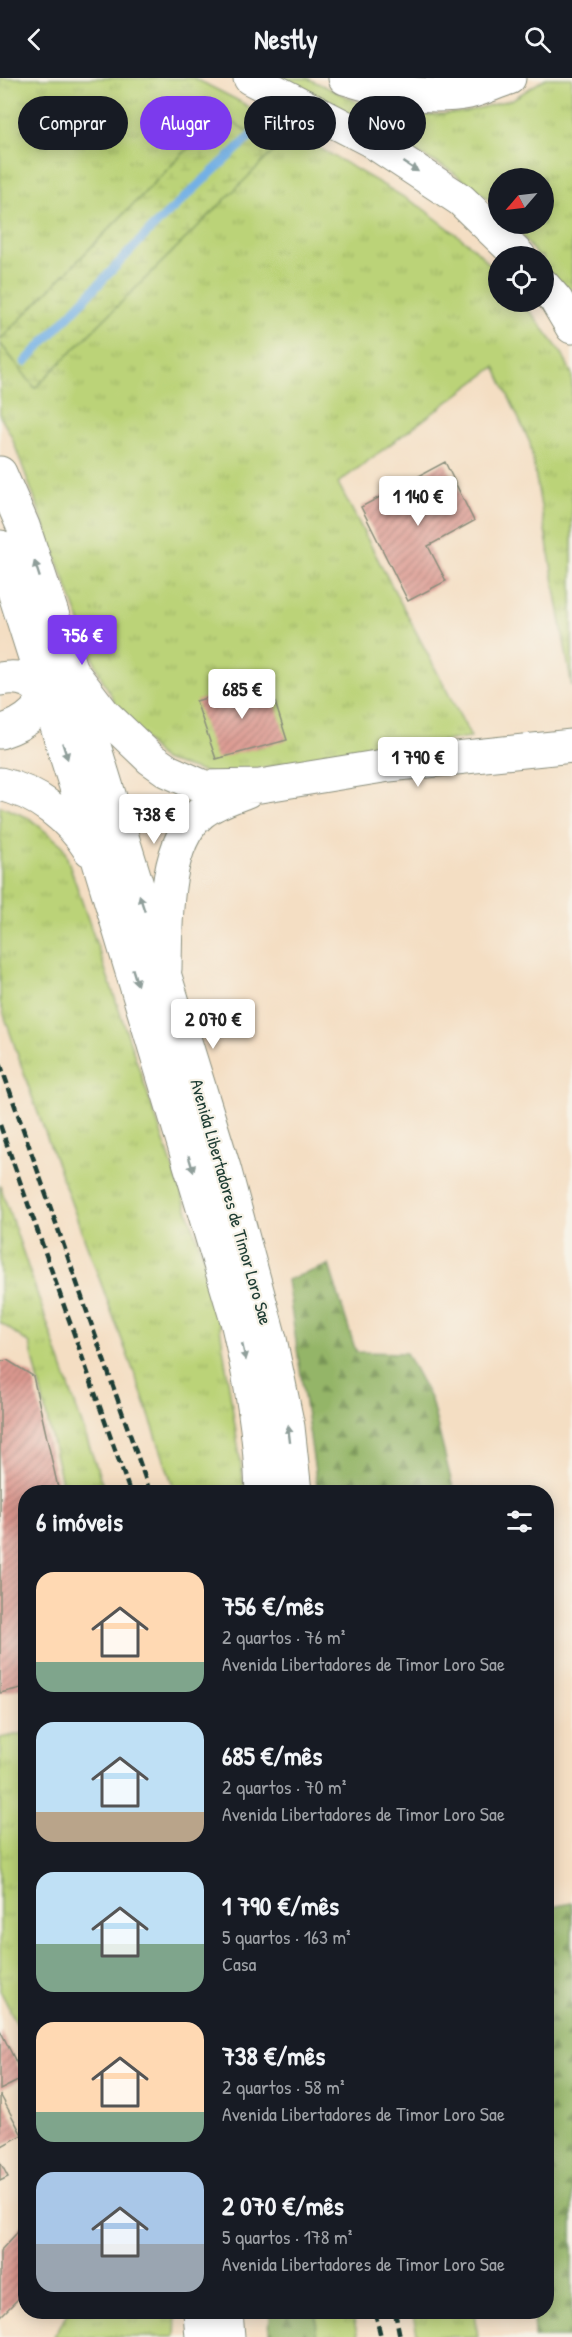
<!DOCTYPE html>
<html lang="pt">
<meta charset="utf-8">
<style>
body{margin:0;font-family:"Patrick Hand",sans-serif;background:#242831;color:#f1f3f6;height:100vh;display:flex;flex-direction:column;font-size:22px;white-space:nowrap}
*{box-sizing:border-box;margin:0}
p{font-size:20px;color:#9ea1a6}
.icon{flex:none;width:33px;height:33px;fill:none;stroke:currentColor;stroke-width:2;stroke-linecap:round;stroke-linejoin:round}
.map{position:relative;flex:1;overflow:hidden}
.side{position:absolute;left:18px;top:1407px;width:536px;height:834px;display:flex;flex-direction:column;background:#171b24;border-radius:24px;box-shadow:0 3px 15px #0003}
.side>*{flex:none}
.guide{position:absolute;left:18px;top:18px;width:537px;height:54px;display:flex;gap:12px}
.needle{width:39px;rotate:242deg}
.tools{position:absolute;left:488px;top:90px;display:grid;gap:12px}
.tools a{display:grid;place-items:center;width:66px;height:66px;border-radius:50%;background:#171b24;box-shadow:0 3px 15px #0003;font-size:30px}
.price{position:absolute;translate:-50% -51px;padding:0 14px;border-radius:6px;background:#fff;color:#222;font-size:20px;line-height:39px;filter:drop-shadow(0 2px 3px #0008)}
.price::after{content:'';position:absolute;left:50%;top:36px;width:18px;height:14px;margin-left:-9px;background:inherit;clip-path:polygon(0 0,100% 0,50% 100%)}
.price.current{background:#7c3aed;color:#fff}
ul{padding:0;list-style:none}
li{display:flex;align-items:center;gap:18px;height:150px;padding:0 18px}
li span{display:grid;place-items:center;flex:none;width:168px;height:120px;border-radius:18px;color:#555}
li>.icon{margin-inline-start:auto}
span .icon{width:72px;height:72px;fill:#fffc;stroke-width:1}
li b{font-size:26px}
h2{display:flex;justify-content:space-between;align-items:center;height:72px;padding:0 18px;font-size:26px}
.chip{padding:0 21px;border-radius:27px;background:#171b24;box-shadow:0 3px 15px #0003;font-size:21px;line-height:54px}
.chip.current{background:#7c3aed;color:#fff}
header{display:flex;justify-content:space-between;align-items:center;height:78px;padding:0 18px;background:#171b24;font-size:27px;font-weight:700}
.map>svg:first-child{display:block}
</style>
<header><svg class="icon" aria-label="back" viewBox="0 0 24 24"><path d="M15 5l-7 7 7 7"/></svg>Nestly<svg class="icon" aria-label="search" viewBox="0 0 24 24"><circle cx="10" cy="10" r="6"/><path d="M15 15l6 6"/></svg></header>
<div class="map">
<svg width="572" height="2259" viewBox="0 0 572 2259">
<defs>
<pattern id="grass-tufts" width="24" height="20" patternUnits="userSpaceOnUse" patternTransform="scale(1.5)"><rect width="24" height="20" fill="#bbd378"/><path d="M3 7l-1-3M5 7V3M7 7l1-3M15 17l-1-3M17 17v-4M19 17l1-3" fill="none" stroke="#a0b668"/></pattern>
<pattern id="forest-firs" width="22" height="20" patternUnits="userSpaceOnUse" patternTransform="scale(1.5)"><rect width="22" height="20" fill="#94b568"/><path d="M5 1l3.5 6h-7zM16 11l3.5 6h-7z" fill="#789456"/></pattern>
<pattern id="wetland-marsh" width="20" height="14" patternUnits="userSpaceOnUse" patternTransform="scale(1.5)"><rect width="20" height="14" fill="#bbd378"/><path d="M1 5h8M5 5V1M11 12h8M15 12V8" fill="none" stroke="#a0b668"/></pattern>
<pattern id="building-hatch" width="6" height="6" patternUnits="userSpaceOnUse" patternTransform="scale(1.5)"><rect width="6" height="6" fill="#db988f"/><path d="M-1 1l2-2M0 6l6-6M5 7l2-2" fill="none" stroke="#b17d76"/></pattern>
</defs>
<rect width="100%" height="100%" fill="#f7f3e8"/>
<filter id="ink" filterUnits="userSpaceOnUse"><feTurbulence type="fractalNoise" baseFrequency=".0167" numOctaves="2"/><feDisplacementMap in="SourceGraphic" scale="12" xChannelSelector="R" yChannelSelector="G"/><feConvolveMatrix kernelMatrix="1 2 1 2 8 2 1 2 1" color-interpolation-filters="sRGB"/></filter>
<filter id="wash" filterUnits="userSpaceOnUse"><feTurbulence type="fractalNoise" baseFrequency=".008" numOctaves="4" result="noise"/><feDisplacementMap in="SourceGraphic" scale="24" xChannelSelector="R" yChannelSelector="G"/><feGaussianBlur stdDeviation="1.35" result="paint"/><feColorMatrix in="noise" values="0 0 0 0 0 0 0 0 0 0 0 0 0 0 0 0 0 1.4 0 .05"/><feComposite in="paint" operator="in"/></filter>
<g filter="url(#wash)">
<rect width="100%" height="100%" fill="#f4dec3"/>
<!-- grass -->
<path fill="url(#grass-tufts)" stroke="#6d8856" stroke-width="1.5" d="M0,0H194L237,22L421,129L474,170L498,195V224H523L563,277L572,297V609L530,365L495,289L338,405L471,659L214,697L163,682L118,630L99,595L11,357L0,338V265L36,309L221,37L0,262Z
M276,0H307L381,35L407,39L465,34L513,21L546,0H572V229L543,187V178H537L514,146H543V100H498V128L448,91Z
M0,728L29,740L63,768L214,1210L245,1414H175L143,1319L31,1016L0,925Z
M0,1107L105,1414H64L30,1266L0,1244Z
M25,1655H26L25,1962L0,1912V1660Z
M69,2234H176L175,2259H53Z
M317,2234H352L358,2259H316Z
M412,2234H475L478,2259H418Z"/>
<!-- forest -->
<path fill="url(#forest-firs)" stroke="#5a794e" stroke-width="1.5" d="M329,1187L356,1274L406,1275L431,1322L454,1414H318L287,1202Z
M572,1825V2259H534L533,2234H546V1830Z
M270,2234H317L316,2259H269Z"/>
<!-- wetland -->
<path fill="url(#wetland-marsh)" stroke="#6d8856" stroke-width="1.5" d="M221,37L276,71L35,310L0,265V262Z"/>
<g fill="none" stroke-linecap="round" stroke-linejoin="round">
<!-- stream -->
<path stroke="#73b0e5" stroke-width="9" d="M25,284L151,151L253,56"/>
</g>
<g id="blocks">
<!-- building -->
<path fill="url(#building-hatch)" d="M445,384L474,443L428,468L446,503L408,523L361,429Z
M268,602L287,662L216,681L196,623Z
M7,1282L33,1298L59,1414H26V1609L0,1615V1284Z
M0,1952L24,2000L0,2012Z
M0,2016L22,2057L0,2069Z
M0,2084L8,2099L0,2103Z
M26,2140V2213L0,2239V2173L15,2157Z"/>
</g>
</g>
<g filter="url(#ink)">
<use href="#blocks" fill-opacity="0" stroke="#8a8e7c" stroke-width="1.5"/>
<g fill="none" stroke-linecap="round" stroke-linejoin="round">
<!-- street casing -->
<g stroke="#8a8e7c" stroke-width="35">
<path id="street" d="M72,594L104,636L151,681L168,693L204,709L260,708L389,687L572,668
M165,891C166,845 163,767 201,735C214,724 232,719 247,713"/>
</g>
<!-- secondary casing -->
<g stroke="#8a8e7c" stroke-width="35">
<path id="secondary" d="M0,395L23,448L71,593L224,1090L270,1261L288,1349L295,1414
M0,469L84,734L237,1243C251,1303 260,1354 262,1414
M0,601C26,596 35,606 53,622
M0,654C32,644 40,631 55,602
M0,706C37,714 70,740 90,772
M200,2234L202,2259
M226,2234L228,2259"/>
</g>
<!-- primary casing -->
<g stroke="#8a8e7c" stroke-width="35">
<path id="primary" d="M345,0C386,13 427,22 469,14C482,11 496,4 509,0"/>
</g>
<!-- highway casing -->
<g stroke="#8a8e7c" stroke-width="35">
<path id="highway" d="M250,0L370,62L461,122L519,178
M543,207L556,222L572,249"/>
</g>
<!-- street -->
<use href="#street" stroke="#fff" stroke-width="33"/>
<!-- secondary -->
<use href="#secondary" stroke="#fff" stroke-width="33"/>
<!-- primary -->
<use href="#primary" stroke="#fff" stroke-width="33"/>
<!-- highway -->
<use href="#highway" stroke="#fff" stroke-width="33"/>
<!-- rail -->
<path stroke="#1f3d34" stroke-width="4.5" stroke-dasharray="9 4.5" stroke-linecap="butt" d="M0,985L150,1414
M0,1047L130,1414
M375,2234L381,2259
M395,2234L400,2259"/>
</g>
<!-- one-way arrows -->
<defs><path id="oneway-solid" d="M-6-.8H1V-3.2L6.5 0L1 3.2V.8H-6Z" transform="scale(1.5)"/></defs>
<g fill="#8f9e9a">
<use href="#oneway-solid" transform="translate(411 89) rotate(33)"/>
<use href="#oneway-solid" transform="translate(37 491) rotate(-108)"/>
<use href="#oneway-solid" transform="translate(65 673) rotate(72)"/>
<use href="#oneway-solid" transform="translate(142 825) rotate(-108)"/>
<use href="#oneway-solid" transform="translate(135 899) rotate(73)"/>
<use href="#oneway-solid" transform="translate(191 1086) rotate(73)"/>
<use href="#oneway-solid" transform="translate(244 1274) rotate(77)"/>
<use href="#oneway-solid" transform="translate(289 1356) rotate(-97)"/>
</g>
</g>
<g text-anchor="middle" stroke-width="4.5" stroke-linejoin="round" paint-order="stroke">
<!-- street labels -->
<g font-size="18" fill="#1f3d34" stroke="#f7f3e8">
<text transform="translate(231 1124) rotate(74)" y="6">Avenida Libertadores de Timor Loro Sae</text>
</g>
</g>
</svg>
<div class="tools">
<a><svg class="needle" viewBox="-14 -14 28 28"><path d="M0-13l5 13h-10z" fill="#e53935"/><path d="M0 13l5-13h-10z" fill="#9ea1a6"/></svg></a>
<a><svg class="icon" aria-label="locate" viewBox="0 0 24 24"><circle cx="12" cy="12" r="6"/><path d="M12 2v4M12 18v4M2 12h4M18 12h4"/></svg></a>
</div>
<b class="price" style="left:418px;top:449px">1 140 €</b>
<b class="price current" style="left:82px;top:588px">756 €</b>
<b class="price" style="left:242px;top:642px">685 €</b>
<b class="price" style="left:418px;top:710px">1 790 €</b>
<b class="price" style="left:154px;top:767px">738 €</b>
<b class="price" style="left:213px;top:972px">2 070 €</b>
<div class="guide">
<a class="chip">Comprar</a>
<a class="chip current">Alugar</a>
<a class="chip">Filtros</a>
<a class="chip">Novo</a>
</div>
<section class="side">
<h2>6 imóveis<svg class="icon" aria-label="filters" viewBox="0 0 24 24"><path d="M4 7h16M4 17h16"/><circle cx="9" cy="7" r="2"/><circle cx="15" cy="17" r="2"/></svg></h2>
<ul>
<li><span style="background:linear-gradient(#ffd9b3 75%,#7fa58c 0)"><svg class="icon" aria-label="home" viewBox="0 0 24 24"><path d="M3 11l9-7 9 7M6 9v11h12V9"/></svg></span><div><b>756 €/mês</b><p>2 quartos · 76 m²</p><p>Avenida Libertadores de Timor Loro Sae</p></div></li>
<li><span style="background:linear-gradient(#bfe0f5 75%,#b9a48a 0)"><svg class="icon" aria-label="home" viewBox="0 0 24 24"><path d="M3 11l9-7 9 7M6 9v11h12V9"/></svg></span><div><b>685 €/mês</b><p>2 quartos · 70 m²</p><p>Avenida Libertadores de Timor Loro Sae</p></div></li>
<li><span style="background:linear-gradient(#bfe0f5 60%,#7fa58c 0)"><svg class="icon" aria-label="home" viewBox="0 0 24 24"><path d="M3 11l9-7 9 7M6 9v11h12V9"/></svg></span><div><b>1 790 €/mês</b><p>5 quartos · 163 m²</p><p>Casa</p></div></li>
<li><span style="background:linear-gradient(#ffd9b3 75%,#7fa58c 0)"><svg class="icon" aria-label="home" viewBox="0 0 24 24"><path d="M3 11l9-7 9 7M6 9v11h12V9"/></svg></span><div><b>738 €/mês</b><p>2 quartos · 58 m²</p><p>Avenida Libertadores de Timor Loro Sae</p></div></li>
<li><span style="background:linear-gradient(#a9c7e8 60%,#9aa5b1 0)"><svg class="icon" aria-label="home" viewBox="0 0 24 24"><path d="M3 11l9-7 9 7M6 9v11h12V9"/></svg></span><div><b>2 070 €/mês</b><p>5 quartos · 178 m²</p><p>Avenida Libertadores de Timor Loro Sae</p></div></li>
</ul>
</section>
</div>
